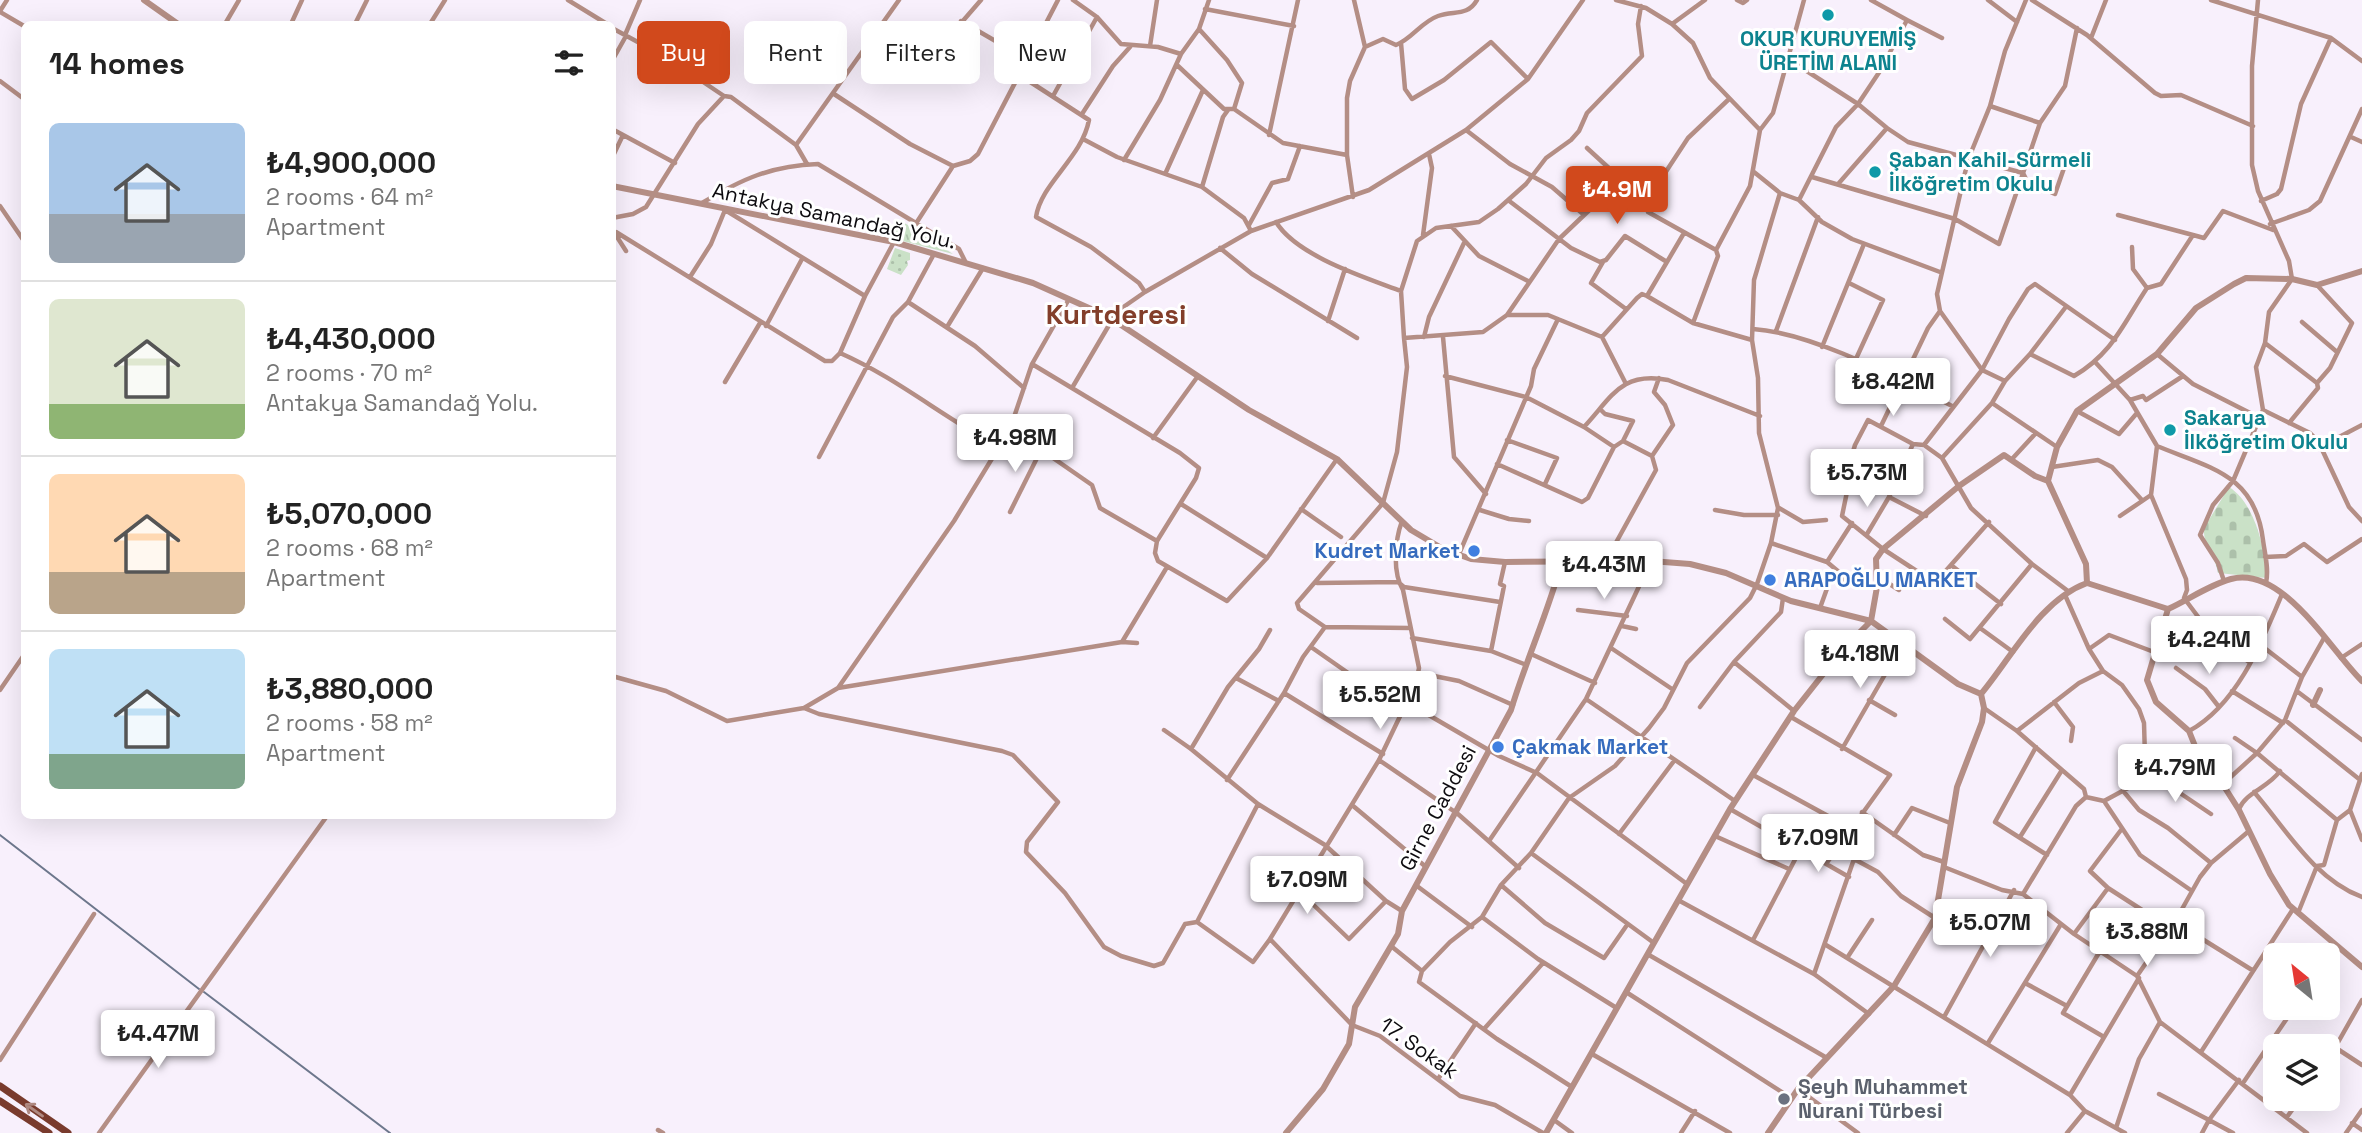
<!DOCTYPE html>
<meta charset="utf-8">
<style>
body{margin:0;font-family:"Space Grotesk",sans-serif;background:#f6f6f6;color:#222;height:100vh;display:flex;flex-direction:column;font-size:26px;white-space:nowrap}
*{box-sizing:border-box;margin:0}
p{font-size:23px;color:#767676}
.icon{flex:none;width:38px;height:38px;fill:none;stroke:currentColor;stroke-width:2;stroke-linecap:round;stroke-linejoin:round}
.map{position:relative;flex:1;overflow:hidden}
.drawer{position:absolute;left:21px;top:21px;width:595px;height:798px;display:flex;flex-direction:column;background:#fff;border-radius:10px;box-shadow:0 7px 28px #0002}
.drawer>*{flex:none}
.hud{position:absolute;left:637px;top:21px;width:665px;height:63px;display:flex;gap:14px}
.needle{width:46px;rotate:330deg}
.tools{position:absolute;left:2263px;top:943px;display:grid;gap:14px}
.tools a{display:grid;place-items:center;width:77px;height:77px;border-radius:10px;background:#fff;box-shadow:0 7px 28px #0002;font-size:35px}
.price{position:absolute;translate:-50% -60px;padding:0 16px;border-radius:7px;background:#fff;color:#222;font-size:23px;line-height:46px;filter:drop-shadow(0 2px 4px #0008)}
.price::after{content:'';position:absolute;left:50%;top:42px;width:21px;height:16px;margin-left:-10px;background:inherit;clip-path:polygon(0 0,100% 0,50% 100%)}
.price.selected{background:#d1491c;color:#fff}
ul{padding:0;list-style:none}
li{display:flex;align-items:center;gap:21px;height:175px;padding:0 28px}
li+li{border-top:2px solid #e0e0e0}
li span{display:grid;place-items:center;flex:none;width:196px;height:140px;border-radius:10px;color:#555}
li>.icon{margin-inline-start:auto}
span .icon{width:84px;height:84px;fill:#fffc;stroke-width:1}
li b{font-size:30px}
h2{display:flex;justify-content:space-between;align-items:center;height:84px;padding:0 28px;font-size:30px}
.chip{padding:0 24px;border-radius:10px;background:#fff;box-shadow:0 7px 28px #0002;font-size:24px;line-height:63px}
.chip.selected{background:#d1491c;color:#fff}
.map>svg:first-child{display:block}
</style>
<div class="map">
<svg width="2362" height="1133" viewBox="0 0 2362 1133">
<defs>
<pattern id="cemetery-stones" width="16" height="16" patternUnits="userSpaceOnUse" patternTransform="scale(1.75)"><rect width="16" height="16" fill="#cae1c7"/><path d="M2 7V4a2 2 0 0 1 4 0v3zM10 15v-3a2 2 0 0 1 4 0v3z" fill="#acc0aa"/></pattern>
<pattern id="park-tufts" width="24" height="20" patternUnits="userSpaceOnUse" patternTransform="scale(1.75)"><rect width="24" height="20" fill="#cae1c7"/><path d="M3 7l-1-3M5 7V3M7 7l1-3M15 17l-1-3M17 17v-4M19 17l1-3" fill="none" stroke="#acc0aa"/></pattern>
<pattern id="garden-dots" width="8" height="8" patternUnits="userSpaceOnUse" patternTransform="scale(1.75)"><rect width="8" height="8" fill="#cae1c7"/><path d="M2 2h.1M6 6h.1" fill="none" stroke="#acc0aa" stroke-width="1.8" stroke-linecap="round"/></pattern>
</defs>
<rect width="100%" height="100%" fill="#f8f0fc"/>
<!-- cemetery -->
<path fill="url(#cemetery-stones)" d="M2229,487C2255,503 2265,549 2267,578L2218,573C2216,558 2202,543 2204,528Z"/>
<!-- park -->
<path fill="url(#park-tufts)" d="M900,220L953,254L891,238Z"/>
<!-- garden -->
<path fill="url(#garden-dots)" d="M895,248L910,253V260L907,261L908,265L901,275L887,269Z"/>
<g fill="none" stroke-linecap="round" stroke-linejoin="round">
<!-- stream -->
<path stroke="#6d778c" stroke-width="2" d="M0,835L199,989
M204,992L390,1133"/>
<!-- minor -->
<path stroke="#b48e85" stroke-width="4.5" d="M568,0L607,24
M1073,0L1097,17L1121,44L1158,47L1181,54
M1616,0L1646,8L1672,24L1693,43L1710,78L1760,130
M1737,0L1743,3L1747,0
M1988,0L2017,22
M2032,0L2087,35L2155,93L2161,96L2181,95L2253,126
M2211,0L2331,38L2362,61
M1205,9L1294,26
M0,11L7,0
M0,12L24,26
M1907,20L1942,38
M961,21L1028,60
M225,24L239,0
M291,24L302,0
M355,24L367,0
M430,24L445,0
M1672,24L1705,0
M612,28L669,59L724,96L731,97L796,145L807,164
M1199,29L1227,60L1242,83L1234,109
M876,33L929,60L981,0
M625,35L640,0
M2091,38L2106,0
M1401,43L1405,89L1412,99L1444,80L1491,42L1528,79
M1150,46L1157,0
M1365,47L1383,39L1396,45C1412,39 1421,22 1438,16C1454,10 1467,17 1477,0
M1788,59L1858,104L1887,128L1839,183
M612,61L626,36
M1177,65L1224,109H1234L1283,143L1347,155
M1021,76L1089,120C1082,158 1041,183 1036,217L1091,247L1139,283L1145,292
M0,81L24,99
M834,94L910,144L953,166
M1053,96L1097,17
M1990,106L2040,123
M1082,114L1113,66L1130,47
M1887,128L1908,142L2023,173L2027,181L2055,194L2064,168L2059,166
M612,129L675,163
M1466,130L1510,164L1552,187L1583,214
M1269,135L1298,0
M2351,137L2362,142
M1083,139L1117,157L1202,187L1244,218L1251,231
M796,145L899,0
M1587,148L1646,202L1648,212L1716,250
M612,158L623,135
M1124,160L1160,100L1181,54L1199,29L1209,0
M1166,172L1203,90
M1754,172L1780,193L1799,200L1822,222L1852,239L1940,272
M1812,177L1955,219L1999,244L2040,123L2065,86L2077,28
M1623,178L1559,239L1507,315L1483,332L1404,338L1401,291L1417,241L1436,228L1479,222L1498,209L1526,184L1546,158L1571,140L1579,131L1587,113L1642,56L1638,24L1641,6
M1202,187L1223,117L1228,110
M1353,197L1347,155V98L1350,81L1365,47L1354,0
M1508,200L1571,248L1600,262L1606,260L1625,236L1667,262
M1799,200L1836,127L1858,104L1880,71L1907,20L1871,0
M2261,201L2277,194L2281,189L2301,104L2331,38
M1646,202L1688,138L1728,100
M702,203C742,179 770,166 818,164L959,249L965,261
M0,206L24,241
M2118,215L2193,235
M612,218L633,214L646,207L698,124L724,96
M1276,222C1297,256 1364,277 1401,291
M2270,224L2309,210L2320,201L2362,109
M915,225L953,166L970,161L978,154L1058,0
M1249,225L1272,183L1288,179L1300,146
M1451,226L1479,256L1528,281
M612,229L626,251
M616,232L825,361H832L840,353C897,378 944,418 999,447
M1423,235L1432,168L1429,154
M2132,247L2133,269L2147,288
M1220,248L1252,274L1357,338
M1603,262L1591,283L1626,309
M690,277L711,244L725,210L865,296
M1849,283L1883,300L1855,361
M1647,296L1693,323L1752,340
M908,302L975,346L1024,388
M1507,315H1548L1602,337L1637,298L1642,294L1647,296L1684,233
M1109,317L1145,292L1251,231L1369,190L1466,130L1528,79L1583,0
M1328,321L1345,269
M2302,322L2337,352
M1693,323L1718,256L1716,250L1750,186L1760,130L1773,113L1804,0
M766,326L802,259
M947,327L983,268
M1753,329C1814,333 1896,378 1952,406
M1776,331L1818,217
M1424,337L1429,317L1464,243
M1443,337L1454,457L1486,494
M1602,337L1625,382
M2265,343L2317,383L2330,368L2352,323L2317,285
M1822,347L1864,244
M840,353L865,296L894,242
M2030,354L2065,308
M2157,354L2193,384L2258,417
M2096,363L2130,400L2157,446L2151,495L2186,579L2187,590L2184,598L2205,626L2237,636
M1032,364L1180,453L1199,468L1196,478L1157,541
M1445,376L1526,397L1584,427C1612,397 1621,371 1668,380L1760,416
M2005,381L1982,370L1940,311L1937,294L1968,160L1990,106L2005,51L2026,0
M725,382L760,323
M1072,388L1112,320
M2130,400L2143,396L2146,400L2183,376
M1992,403L2057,447
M1600,409L1605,414L1633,421L1623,441
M2263,410L2310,433L2318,441L2349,507L2362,521
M2077,411L2119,434L2137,413
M2289,423L2318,388L2317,383
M1881,426L1928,328L1940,311
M1584,427L1614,447L1623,441L1652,456
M1010,428L1092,485L1100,508L1157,541L1155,553L1158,561L1227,601L1267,558L1337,459
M1153,438L1198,376
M1507,440L1557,458L1545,484
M1924,445L1982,370L2009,319L2028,289L2035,284L2115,340
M2157,446C2210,468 2255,474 2263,540C2265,555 2269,569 2266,583
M2322,446L2362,425
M819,457L893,317L908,302L934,254
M1942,458L1992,403L2005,381L2030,354L2074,376C2113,353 2123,324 2147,288L2161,284L2193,235L2204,238L2223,211L2273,230
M2012,459L2036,433
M1497,464L1582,502L1588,498L1614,447
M2052,467L2098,460L2112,467L2141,499
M1889,497L1926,516
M1181,504L1267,558
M1779,508L1803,522L1826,520
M1301,509L1341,537
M1480,510L1509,519L1529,521
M1715,510L1744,515H1778
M1010,512L1042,448
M2120,516L2151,495
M1402,521C1395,540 1392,572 1403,590L1419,668L1416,683L1379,760L1270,939L1352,1025L1380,1036L1460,1096L1495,1105L1543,1133
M1989,522L1935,583L1883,549L1842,516L1848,487L1844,482L1855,445L1868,420L1913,444L1924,445L1942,458L1971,508L2032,564L2068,591
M1867,534L1889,497L1913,444
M1771,543L1827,562L1852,523
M1459,554L1531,386L1534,369L1558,319
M2265,557L2286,556L2304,544L2327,562L2362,539
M1607,559L1656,470L1652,456L1673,425L1665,405L1654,392L1659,378
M1827,562L1845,577L1843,584
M1951,565L2001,604
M1877,576L1899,590
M2224,581L2218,563L2200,535L2213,505L2233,481L2263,410L2256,367L2265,343L2269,312L2292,279L2289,261L2258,191L2252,165V66L2258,0
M1317,583L1398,582L1404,587L1500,602
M2065,595L2089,649L2103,671L2122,685L2139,709L2144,723L2145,757L2152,775
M1783,598L1781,612L1734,662L1794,711
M1820,608L1834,569
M1578,610L1627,616
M1945,619L1970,639L2032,564
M1622,626L1636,629
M1325,627L1299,609L1297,603L1383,503L1397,452L1407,367L1404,338
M1325,627L1410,628
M1980,628L2013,652
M1412,638L1491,651L1524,664
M1122,642L1137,643
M2258,643L2302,677L2285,720L2257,753L2337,820
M1311,647L1404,712
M1611,648L1672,689
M2089,649L2109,635L2154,652
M2179,650L2201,644L2207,648L2226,646L2249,662
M1491,651L1504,586L1500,584L1505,562
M1531,654L1595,683
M2341,658L2362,644
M2176,668L2205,689L2219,707
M1419,673L1459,681L1513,705
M612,676L666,691L727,721L804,708L819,714L1002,751L1013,755L1058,802L1027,842L1026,852L1065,893L1104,947L1121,956L1154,966L1163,963L1185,924L1197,922L1258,804L1325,845L1386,901L1402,911
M2302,677L2324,638
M1236,678L1279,701
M838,688L954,521L1010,429L1032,364L1069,299
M0,690L24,655
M2232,691L2283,723
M2298,692L2362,740
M1284,693L1303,657L1325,627
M1586,699L1735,801
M1869,700L1895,715
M2054,702L2073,727L2071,741
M1408,703L1499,756L1537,773L1687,884
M1700,707L1734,662
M804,708L838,688L1122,642L1167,567
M1984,708L2017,731L2084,789L2086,797L2104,801L2140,855L2192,891
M1791,717L1890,775L1826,864
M2285,720L2359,779
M1164,730L1191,749L1258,804
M2017,731L2079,683L2103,671
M2189,731C2237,705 2262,642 2282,594
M2036,747L1995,822L2047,855
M1191,749L1228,687L1259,649L1270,630
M1842,749L1902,645
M1379,760L1458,814L1519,868
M1753,775L1850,828
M2160,775L2168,785L2211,814
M1227,780L1284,693L1383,754
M2223,784L2257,753L2235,738
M2124,792L2139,810L2168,828L2211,863
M2254,792C2286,829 2314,879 2362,897
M2104,801L2152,775H2160L2199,756
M1352,805L1426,867
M1730,809L1849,877
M2239,809C2246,792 2268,788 2280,771
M2350,810L2362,840
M1862,812L1923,855L1944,862
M2121,830L2090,871L2108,888L2170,928
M1619,834L1674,761
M1894,835L1912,808L1950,823
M1715,836L1789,869
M2020,837L2062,770
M1489,841L1586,699L1651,561
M1531,853L1654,943
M1944,867L2002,890L2023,894L2074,934L2137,976L2160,1022L2307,1133
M1501,885L1545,923L1604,958L1627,925
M1417,886L1472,927
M1298,890L1349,939L1386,901
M2023,894L2076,806L2086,797
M1678,900L1814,974L1869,1014
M2298,913L2317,866L2324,865L2337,820L2350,810L2362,774
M1482,917L1538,959L1615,1007
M2177,918L2199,937L2252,970
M1197,922L1253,962L1270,939
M2074,934L2108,888
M1753,940L1801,848
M1826,945L2070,1095L2085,1111L2125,1133
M1391,946L1422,971L1419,982L1497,1039L1572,1087
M2100,951L2063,1013L2104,1037
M1649,955L1827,1058
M1847,958L1872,920
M1422,971L1450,942L1482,917L1501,885L1531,853L1569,798L1615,766L1649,728L1664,708L1687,663L1750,598L1757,584L1771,543L1778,508L1759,433L1758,378L1752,340L1754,280L1780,193
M1814,974L1854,859L1878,872L1901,896L1935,918
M2137,976L2177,918L2200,877L2211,863L2249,831
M2025,983L2067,1006
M1626,992L1791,1098
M1944,1017L2014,890
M1484,1029L1543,963
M1988,1043L2061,924
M2336,1048L2362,1065
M2201,1052L2293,909
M1592,1054L1730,1133
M0,1060L94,914
M2328,1060L2362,1000
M1438,1079L1476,1023
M2243,1083L2294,1008
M1798,1089L1858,1133
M2159,1094L2209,1120L2239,1080
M2070,1095L2139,978
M2287,1117L2300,1099
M1554,1120L1572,1133
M2352,1123L2362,1130
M2116,1128L2139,1059L2160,1022
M658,1130L663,1133
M99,1133L327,816
M1681,1133L1695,1111
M2067,1133L2085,1111
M2202,1133L2209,1120L2233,1133
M2346,1133L2362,1110"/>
<!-- tertiary -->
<path stroke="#b48e85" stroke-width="6" d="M144,0L178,24
M612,186L894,242L1033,283L1109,317L1249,410L1337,459L1411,530L1443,549L1471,559L1505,562L1651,561L1690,564L1726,573L1791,601L1871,621L1958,684L1981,694
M2087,583L2086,564L2048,481L2057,447L2077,411L2157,354L2196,308L2234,284L2246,278L2292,279L2317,285L2362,271
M2168,609L2147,680L2156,702L2189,731L2199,756L2220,780L2239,810L2270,874L2289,905L2362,967
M1981,694C2012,657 2040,600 2087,583L2168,609C2188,600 2209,585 2231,579C2283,565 2331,651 2362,681
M2313,705L2320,690
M1286,1133L1323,1089L1349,1044L1355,1007L1398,934L1402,911L1511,710C1526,660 1548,613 1562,561
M1546,1133L1730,809L1794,711L1843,649L1871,621L1877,587L1876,559L1883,549L1959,486L2004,455L2035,476L2048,481
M1768,1133L1798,1089L1894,986L1935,918L1957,787L1982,722L1984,708L1981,694"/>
<!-- primary -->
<path stroke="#793b2d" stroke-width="7" d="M0,1086L68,1133
M0,1101L49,1133"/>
</g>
<!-- one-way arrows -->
<defs><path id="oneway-shaft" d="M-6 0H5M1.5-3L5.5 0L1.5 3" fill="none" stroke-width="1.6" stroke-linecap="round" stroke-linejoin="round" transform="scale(1.75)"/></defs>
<use stroke="#af8981" href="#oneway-shaft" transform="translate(34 1110) rotate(-145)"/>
<!-- markers -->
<g fill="#0f9aa8" stroke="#fff" stroke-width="2.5">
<circle cx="1828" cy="15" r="7"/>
<circle cx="1875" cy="172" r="7"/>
<circle cx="2170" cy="430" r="7"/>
</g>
<g fill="#3f7fe0" stroke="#fff" stroke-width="2.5">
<circle cx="1474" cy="551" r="7"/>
<circle cx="1770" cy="580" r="7"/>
<circle cx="1498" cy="747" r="7"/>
</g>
<circle fill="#6b7280" stroke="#fff" stroke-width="2.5" cx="1784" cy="1099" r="7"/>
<g text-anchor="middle" stroke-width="6" stroke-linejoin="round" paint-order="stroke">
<!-- culture labels -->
<g font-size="21" font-weight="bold" fill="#0d838f" stroke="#fff" text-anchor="start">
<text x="1828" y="46" text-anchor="middle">OKUR KURUYEMİŞ<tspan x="1828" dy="24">ÜRETİM ALANI</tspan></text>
<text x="1889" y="167">Şaban Kahil-Sürmeli<tspan x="1889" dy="24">İlköğretim Okulu</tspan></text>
<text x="2184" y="425">Sakarya<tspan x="2184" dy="24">İlköğretim Okulu</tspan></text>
</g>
<!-- street labels -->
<g font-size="21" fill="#0d0b0f" stroke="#fff">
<text transform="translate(834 216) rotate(12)" y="7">Antakya Samandağ Yolu.</text>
<text transform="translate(1438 808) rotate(-62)" y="7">Girne Caddesi</text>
<text transform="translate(1419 1048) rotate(35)" y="7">17. Sokak</text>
</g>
<!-- shop labels -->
<g font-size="21" font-weight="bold" fill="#366cbe" stroke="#fff" text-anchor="start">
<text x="1460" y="558" text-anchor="end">Kudret Market</text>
<text x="1784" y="587">ARAPOĞLU MARKET</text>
<text x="1512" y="754">Çakmak Market</text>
</g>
<!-- worship labels -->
<g font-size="21" font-weight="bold" fill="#5b616d" stroke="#fff" text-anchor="start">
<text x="1798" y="1094">Şeyh Muhammet<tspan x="1798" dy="24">Nurani Türbesi</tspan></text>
</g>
<!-- district labels -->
<g font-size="28" font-weight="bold" fill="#833e2a" stroke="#fff">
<text x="1116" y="324">Kurtderesi</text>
</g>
</g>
</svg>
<div class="tools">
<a><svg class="needle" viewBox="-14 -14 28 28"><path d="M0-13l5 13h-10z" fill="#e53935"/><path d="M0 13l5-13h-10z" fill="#767676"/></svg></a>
<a><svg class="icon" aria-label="layers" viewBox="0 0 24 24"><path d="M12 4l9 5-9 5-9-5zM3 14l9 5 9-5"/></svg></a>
</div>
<b class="price selected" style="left:1617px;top:226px">₺4.9M</b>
<b class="price" style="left:1893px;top:418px">₺8.42M</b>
<b class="price" style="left:1015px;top:474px">₺4.98M</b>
<b class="price" style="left:1867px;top:509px">₺5.73M</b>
<b class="price" style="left:1604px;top:601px">₺4.43M</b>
<b class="price" style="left:2209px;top:676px">₺4.24M</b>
<b class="price" style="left:1860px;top:690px">₺4.18M</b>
<b class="price" style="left:1380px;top:731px">₺5.52M</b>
<b class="price" style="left:2175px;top:804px">₺4.79M</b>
<b class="price" style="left:1818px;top:874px">₺7.09M</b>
<b class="price" style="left:1307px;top:916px">₺7.09M</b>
<b class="price" style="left:1990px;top:959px">₺5.07M</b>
<b class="price" style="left:2147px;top:968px">₺3.88M</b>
<b class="price" style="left:158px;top:1070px">₺4.47M</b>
<div class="hud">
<a class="chip selected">Buy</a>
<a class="chip">Rent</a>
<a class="chip">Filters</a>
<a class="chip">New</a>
</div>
<section class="drawer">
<h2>14 homes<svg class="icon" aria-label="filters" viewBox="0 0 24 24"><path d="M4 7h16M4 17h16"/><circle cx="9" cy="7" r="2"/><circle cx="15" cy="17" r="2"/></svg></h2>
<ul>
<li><span style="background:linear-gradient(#a9c7e8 65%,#9aa5b1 0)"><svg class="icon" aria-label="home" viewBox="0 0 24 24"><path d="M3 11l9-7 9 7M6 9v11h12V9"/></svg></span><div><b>₺4,900,000</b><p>2 rooms · 64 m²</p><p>Apartment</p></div></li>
<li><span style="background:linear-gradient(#dfe7d0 75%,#8fb573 0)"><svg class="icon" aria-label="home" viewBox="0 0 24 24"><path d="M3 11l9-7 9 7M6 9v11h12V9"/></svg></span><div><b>₺4,430,000</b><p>2 rooms · 70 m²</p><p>Antakya Samandağ Yolu.</p></div></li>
<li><span style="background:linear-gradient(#ffd9b3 70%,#b9a48a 0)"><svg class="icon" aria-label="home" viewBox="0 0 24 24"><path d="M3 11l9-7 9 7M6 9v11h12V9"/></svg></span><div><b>₺5,070,000</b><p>2 rooms · 68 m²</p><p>Apartment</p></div></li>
<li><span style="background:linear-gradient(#bfe0f5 75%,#7fa58c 0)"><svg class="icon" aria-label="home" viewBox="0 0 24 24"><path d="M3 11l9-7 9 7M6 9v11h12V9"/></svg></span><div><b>₺3,880,000</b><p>2 rooms · 58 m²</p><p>Apartment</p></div></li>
</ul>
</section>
</div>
